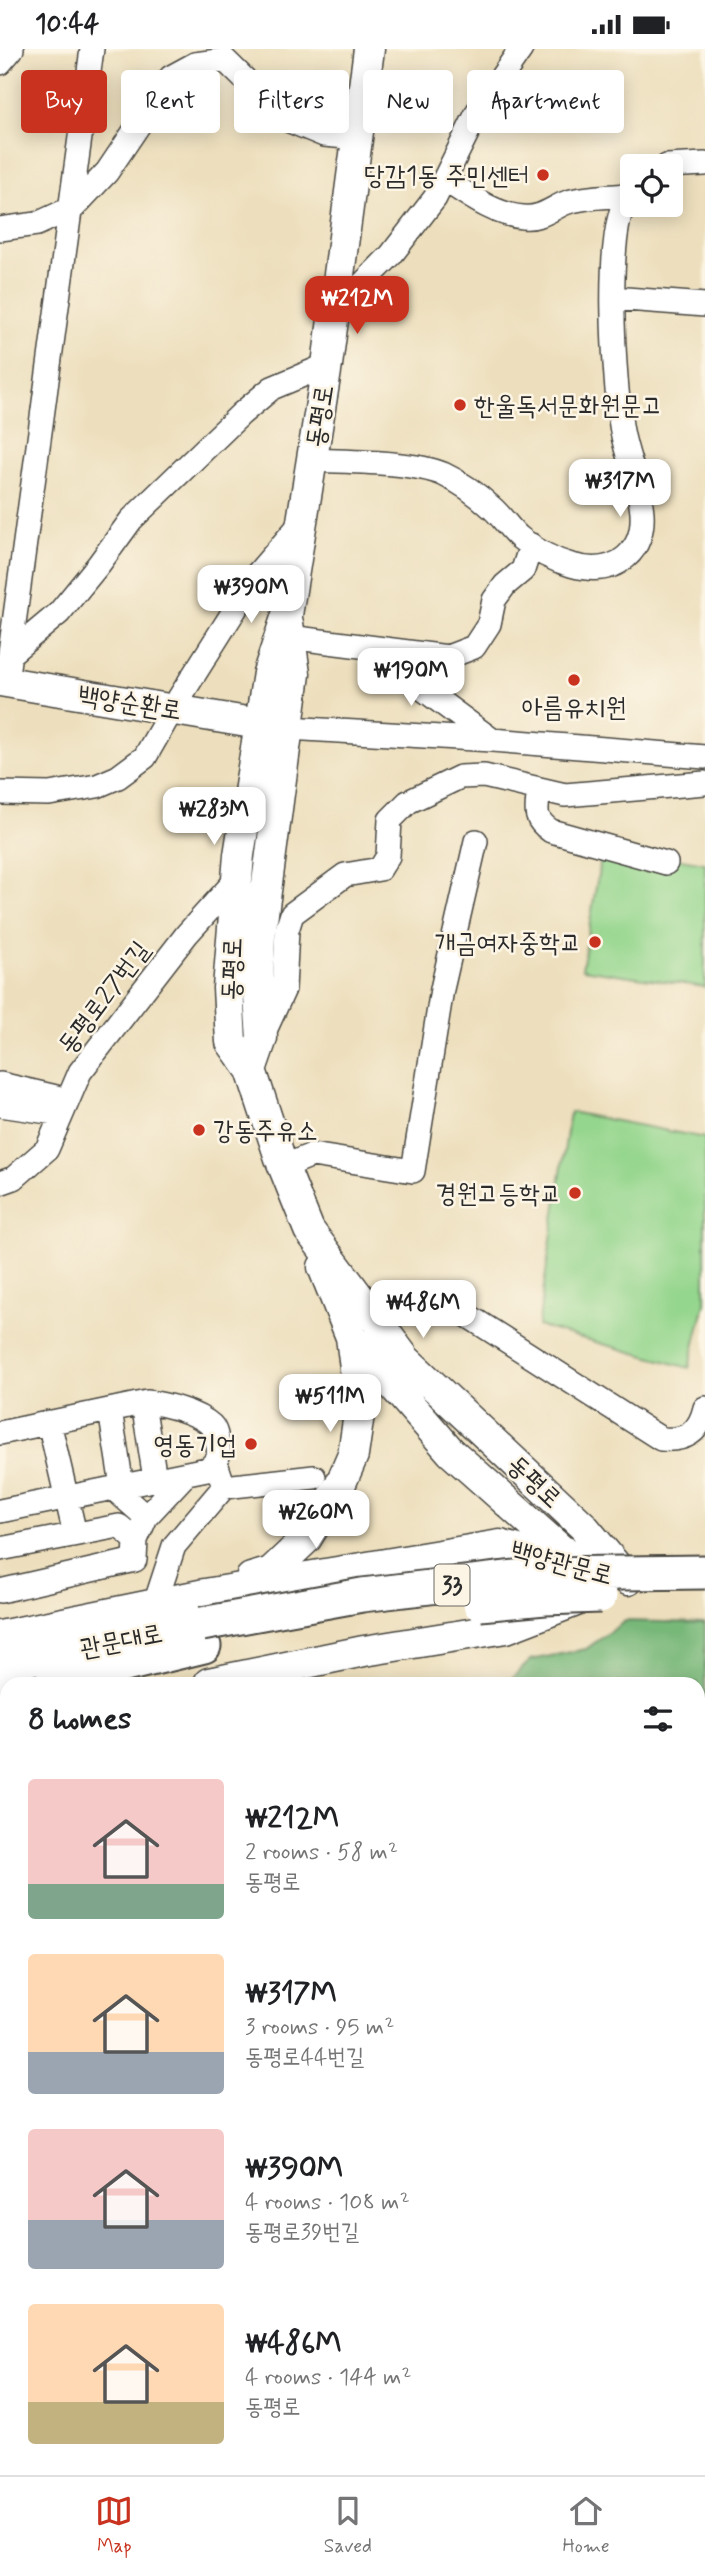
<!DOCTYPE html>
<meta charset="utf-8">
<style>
body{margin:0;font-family:Mynerve,"Poor Story",sans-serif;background:#f6f6f6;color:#202124;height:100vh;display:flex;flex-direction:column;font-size:26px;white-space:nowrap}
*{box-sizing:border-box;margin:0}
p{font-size:23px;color:#757577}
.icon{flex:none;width:38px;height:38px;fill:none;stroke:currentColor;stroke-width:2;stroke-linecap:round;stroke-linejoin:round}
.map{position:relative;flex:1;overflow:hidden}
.side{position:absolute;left:0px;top:1628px;width:705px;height:800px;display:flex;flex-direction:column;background:#fff;border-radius:21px 21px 0 0;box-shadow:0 4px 18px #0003}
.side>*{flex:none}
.hud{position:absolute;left:21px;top:21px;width:663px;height:63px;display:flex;gap:14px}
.fabs{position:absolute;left:620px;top:105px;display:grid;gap:14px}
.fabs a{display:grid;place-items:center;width:63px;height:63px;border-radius:7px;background:#fff;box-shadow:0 4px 18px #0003;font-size:35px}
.price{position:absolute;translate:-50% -60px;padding:0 16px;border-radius:14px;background:#fff;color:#222;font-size:23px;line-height:46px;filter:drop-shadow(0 2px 4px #0008)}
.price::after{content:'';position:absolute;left:50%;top:42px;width:21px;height:16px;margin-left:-10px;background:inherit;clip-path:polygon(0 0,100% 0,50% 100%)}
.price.current{background:#c8321e;color:#fff}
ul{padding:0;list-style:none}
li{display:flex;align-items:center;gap:21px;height:175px;padding:0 28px}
li span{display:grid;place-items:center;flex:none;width:196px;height:140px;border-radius:7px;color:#555}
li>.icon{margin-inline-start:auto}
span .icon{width:84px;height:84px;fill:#fffc;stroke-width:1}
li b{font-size:30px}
h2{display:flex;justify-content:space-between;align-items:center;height:84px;padding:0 28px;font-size:30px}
.pill{padding:0 24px;border-radius:7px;background:#fff;box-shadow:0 4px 18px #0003;font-size:24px;line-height:63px}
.pill.current{background:#c8321e;color:#fff}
.status{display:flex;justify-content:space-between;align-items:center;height:49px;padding:0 35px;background:#fff;direction:ltr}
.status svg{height:19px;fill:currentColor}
.dock{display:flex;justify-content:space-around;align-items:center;height:98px;border-top:2px solid #e0e0e0;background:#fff;font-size:19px;color:#757577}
.dock a{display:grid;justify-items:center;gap:4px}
.dock .current{color:#c8321e}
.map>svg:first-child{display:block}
</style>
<div class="status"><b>10:44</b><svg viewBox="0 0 49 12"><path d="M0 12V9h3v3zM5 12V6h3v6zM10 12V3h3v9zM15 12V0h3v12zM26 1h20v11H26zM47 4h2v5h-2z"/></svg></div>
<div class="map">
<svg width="705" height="2426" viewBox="0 0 705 2426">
<rect width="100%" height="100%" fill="#fcf5e5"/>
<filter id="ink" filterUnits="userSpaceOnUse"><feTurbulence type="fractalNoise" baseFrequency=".0143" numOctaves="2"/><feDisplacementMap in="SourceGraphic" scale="14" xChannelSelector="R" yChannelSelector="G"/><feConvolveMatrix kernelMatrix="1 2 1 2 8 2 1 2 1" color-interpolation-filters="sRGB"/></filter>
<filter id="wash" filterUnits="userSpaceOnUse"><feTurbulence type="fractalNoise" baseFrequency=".00686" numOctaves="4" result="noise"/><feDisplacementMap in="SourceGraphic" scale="28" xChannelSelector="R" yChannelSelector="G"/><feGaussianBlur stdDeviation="1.57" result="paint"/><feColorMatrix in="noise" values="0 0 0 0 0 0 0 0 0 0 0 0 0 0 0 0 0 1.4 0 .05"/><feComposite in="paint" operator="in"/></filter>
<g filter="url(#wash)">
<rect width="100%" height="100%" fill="#eddfbd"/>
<!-- green -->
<path fill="#94d68d" stroke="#60805c" stroke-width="2" d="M603,797L705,814V938L582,920Z
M570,1063L705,1089V1254L689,1319L538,1277Z"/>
<!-- forest -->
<path fill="#77b778" stroke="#517152" stroke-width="2" d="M625,1572L705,1574V2426H562V2420H698V1634H507L531,1611L586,1600Z
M0,2263L7,2265V2420H159L152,2426H14L0,2423Z"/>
</g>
<g filter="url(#ink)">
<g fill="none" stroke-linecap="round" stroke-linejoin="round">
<!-- minor casing -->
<g stroke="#484641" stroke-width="26">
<path id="minor" d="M0,14L12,0
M667,117L705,115
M445,131C468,146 495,166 523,168C542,170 553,158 568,153C587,147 609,148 628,146
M0,180L37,175L74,158L107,123L171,28L195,15L225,11L285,70L324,86L358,89
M613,249L705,256
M334,264L391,206L435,149L478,62L521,0
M312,411C347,413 412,412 443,425C460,433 477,445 491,458C502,467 509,480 520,489C546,510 596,534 626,508C639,497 643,480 642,464C640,436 627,410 622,382C615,344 601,165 632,143
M289,588L448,608
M10,605L59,564L99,515L131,471L241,365L272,339L327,316
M6,633L92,0
M288,679L492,691L705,708
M492,691L419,637L448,608L474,598L489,575L494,551L505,536L523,521L531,496
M539,740C537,761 532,769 551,782L666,814
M0,744L49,745L97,737L118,728L145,708L173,659L258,524L302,473
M262,988L284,940L287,881L292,865L345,826L380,820L388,807L390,771L408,753L460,728L484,727L565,746L705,734
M0,1035L56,1048L62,1065L0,1056
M283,1118L312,1106L413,1122L442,940L476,792
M0,1134L14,1129L47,1100L80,1023L187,885L236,831
M462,1263L661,1390C686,1392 699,1384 705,1359
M143,1354L155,1430
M110,1361L122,1437
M49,1373L75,1485
M0,1384L147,1353C165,1355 197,1363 211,1376C216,1381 217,1390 218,1397C220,1409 216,1414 207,1420L0,1462
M224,1438L314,1428
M113,1439L146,1468L136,1491
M146,1468L187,1424
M0,1500L119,1477L136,1491L135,1511L0,1542
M155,1555L174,1497L224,1438L216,1414
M0,2114L7,2120
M417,2426V2420"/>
</g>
<!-- major casing -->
<g stroke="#484641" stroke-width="33">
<path id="major" d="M369,0L327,316L287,566L268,624L239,806L228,939L231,993L251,1021L280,1109L309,1181L406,1311L583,1477L628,1531
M0,632L259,675
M251,1021L262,989L258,933L260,887L295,625L288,574
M351,1288L451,1403L561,1501L580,1509
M251,1529L271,1523L306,1490L341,1434L353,1406L360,1358L351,1288L323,1218
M0,1587L205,1545L500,1496L583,1519
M209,1634L364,1602L506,1579L576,1552
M0,1681L7,1680"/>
</g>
<!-- highway casing -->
<g stroke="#484641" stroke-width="37">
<path id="highway" d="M0,1617L40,1607L202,1575
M51,1634L204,1597
M0,1647L7,1645"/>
</g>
<!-- minor -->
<use href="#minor" stroke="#fff" stroke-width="23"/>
<!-- major -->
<use href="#major" stroke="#fff" stroke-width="30"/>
<!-- highway -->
<use href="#highway" stroke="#fff" stroke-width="33"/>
<!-- highway-bridge casing -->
<g stroke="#484641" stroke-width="37" stroke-linecap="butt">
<path id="highway-bridge" d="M480,1555L545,1549L600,1547
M202,1575L362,1546L541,1525L705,1523"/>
</g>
<!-- highway-bridge -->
<use href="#highway-bridge" stroke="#fff" stroke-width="33"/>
</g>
</g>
<!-- markers -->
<g fill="#c8321e" stroke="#fcf5e5" stroke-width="2.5">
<circle cx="543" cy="126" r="7"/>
<circle cx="460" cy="356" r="7"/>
<circle cx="574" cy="631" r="7"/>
<circle cx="595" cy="893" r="7"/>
<circle cx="199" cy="1081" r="7"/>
<circle cx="575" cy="1144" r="7"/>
<circle cx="251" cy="1395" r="7"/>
</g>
<g text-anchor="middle" stroke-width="5" stroke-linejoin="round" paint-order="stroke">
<!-- shield labels -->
<rect fill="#fcf5e5" stroke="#6a6863" stroke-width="2" x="434.5" y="1515.5" width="35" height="41" rx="5"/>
<g font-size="24" font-weight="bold" fill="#2b2b2b">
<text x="452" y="1544">33</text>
</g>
<!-- poi labels -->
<g font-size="26" fill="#2b2b2b" stroke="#fcf5e5" text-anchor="end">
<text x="529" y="135">당감1동 주민센터</text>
<text x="474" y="365" text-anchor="start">한울독서문화원문고</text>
<text x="574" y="667" text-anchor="middle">아름유치원</text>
<text x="581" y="902">개금여자중학교</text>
<text x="213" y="1090" text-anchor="start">강동주유소</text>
<text x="561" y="1153">경원고등학교</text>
<text x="237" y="1404">영동기업</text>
</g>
<!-- street labels -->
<g font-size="26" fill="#2b2b2b" stroke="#fcf5e5">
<text transform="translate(319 367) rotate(-81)" y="9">동평로</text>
<text transform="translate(130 653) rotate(9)" y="9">백양순환로</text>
<text transform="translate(231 920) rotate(-88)" y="9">동평로</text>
<text transform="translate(103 948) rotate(-53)" y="9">동평로27번길</text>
<text transform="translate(535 1432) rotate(43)" y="9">동평로</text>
<text transform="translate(562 1513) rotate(15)" y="9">백양관문로</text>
<text transform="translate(121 1591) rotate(-11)" y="9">관문대로</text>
</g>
</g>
</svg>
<div class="fabs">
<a><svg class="icon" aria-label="locate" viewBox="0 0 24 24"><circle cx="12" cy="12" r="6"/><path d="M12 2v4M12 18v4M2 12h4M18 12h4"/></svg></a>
</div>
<b class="price current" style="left:357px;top:287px">₩212M</b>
<b class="price" style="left:620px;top:470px">₩317M</b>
<b class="price" style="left:251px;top:576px">₩390M</b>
<b class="price" style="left:411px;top:659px">₩190M</b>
<b class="price" style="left:214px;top:798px">₩283M</b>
<b class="price" style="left:423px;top:1291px">₩486M</b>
<b class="price" style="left:330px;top:1385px">₩511M</b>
<b class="price" style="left:316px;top:1501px">₩260M</b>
<div class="hud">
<a class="pill current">Buy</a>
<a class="pill">Rent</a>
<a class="pill">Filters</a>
<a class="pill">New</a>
<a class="pill">Apartment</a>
</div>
<section class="side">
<h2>8 homes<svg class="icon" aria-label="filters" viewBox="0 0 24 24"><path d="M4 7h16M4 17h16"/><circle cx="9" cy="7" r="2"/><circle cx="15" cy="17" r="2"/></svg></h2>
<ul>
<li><span style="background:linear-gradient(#f6c9c9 75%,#7fa58c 0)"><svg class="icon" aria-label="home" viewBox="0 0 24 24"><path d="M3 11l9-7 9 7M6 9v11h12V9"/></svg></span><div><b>₩212M</b><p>2 rooms · 58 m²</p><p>동평로</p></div></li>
<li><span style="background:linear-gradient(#ffd9b3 70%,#9aa5b1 0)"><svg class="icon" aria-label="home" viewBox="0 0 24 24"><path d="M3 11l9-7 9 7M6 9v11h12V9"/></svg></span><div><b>₩317M</b><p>3 rooms · 95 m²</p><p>동평로44번길</p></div></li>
<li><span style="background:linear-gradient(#f6c9c9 65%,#9aa5b1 0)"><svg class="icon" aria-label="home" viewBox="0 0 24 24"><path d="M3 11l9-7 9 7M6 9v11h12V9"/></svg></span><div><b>₩390M</b><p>4 rooms · 108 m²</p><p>동평로39번길</p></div></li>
<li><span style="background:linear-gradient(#ffd9b3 70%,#c2b280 0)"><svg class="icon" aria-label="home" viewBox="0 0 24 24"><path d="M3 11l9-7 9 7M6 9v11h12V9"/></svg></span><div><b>₩486M</b><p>4 rooms · 144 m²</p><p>동평로</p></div></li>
</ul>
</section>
</div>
<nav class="dock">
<a class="current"><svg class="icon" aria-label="map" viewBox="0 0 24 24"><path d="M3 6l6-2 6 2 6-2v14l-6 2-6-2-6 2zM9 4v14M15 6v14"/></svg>Map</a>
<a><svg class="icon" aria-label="saved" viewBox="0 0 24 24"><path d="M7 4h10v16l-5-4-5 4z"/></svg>Saved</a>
<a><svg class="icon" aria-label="home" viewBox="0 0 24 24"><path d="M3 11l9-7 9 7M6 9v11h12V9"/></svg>Home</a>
</nav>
